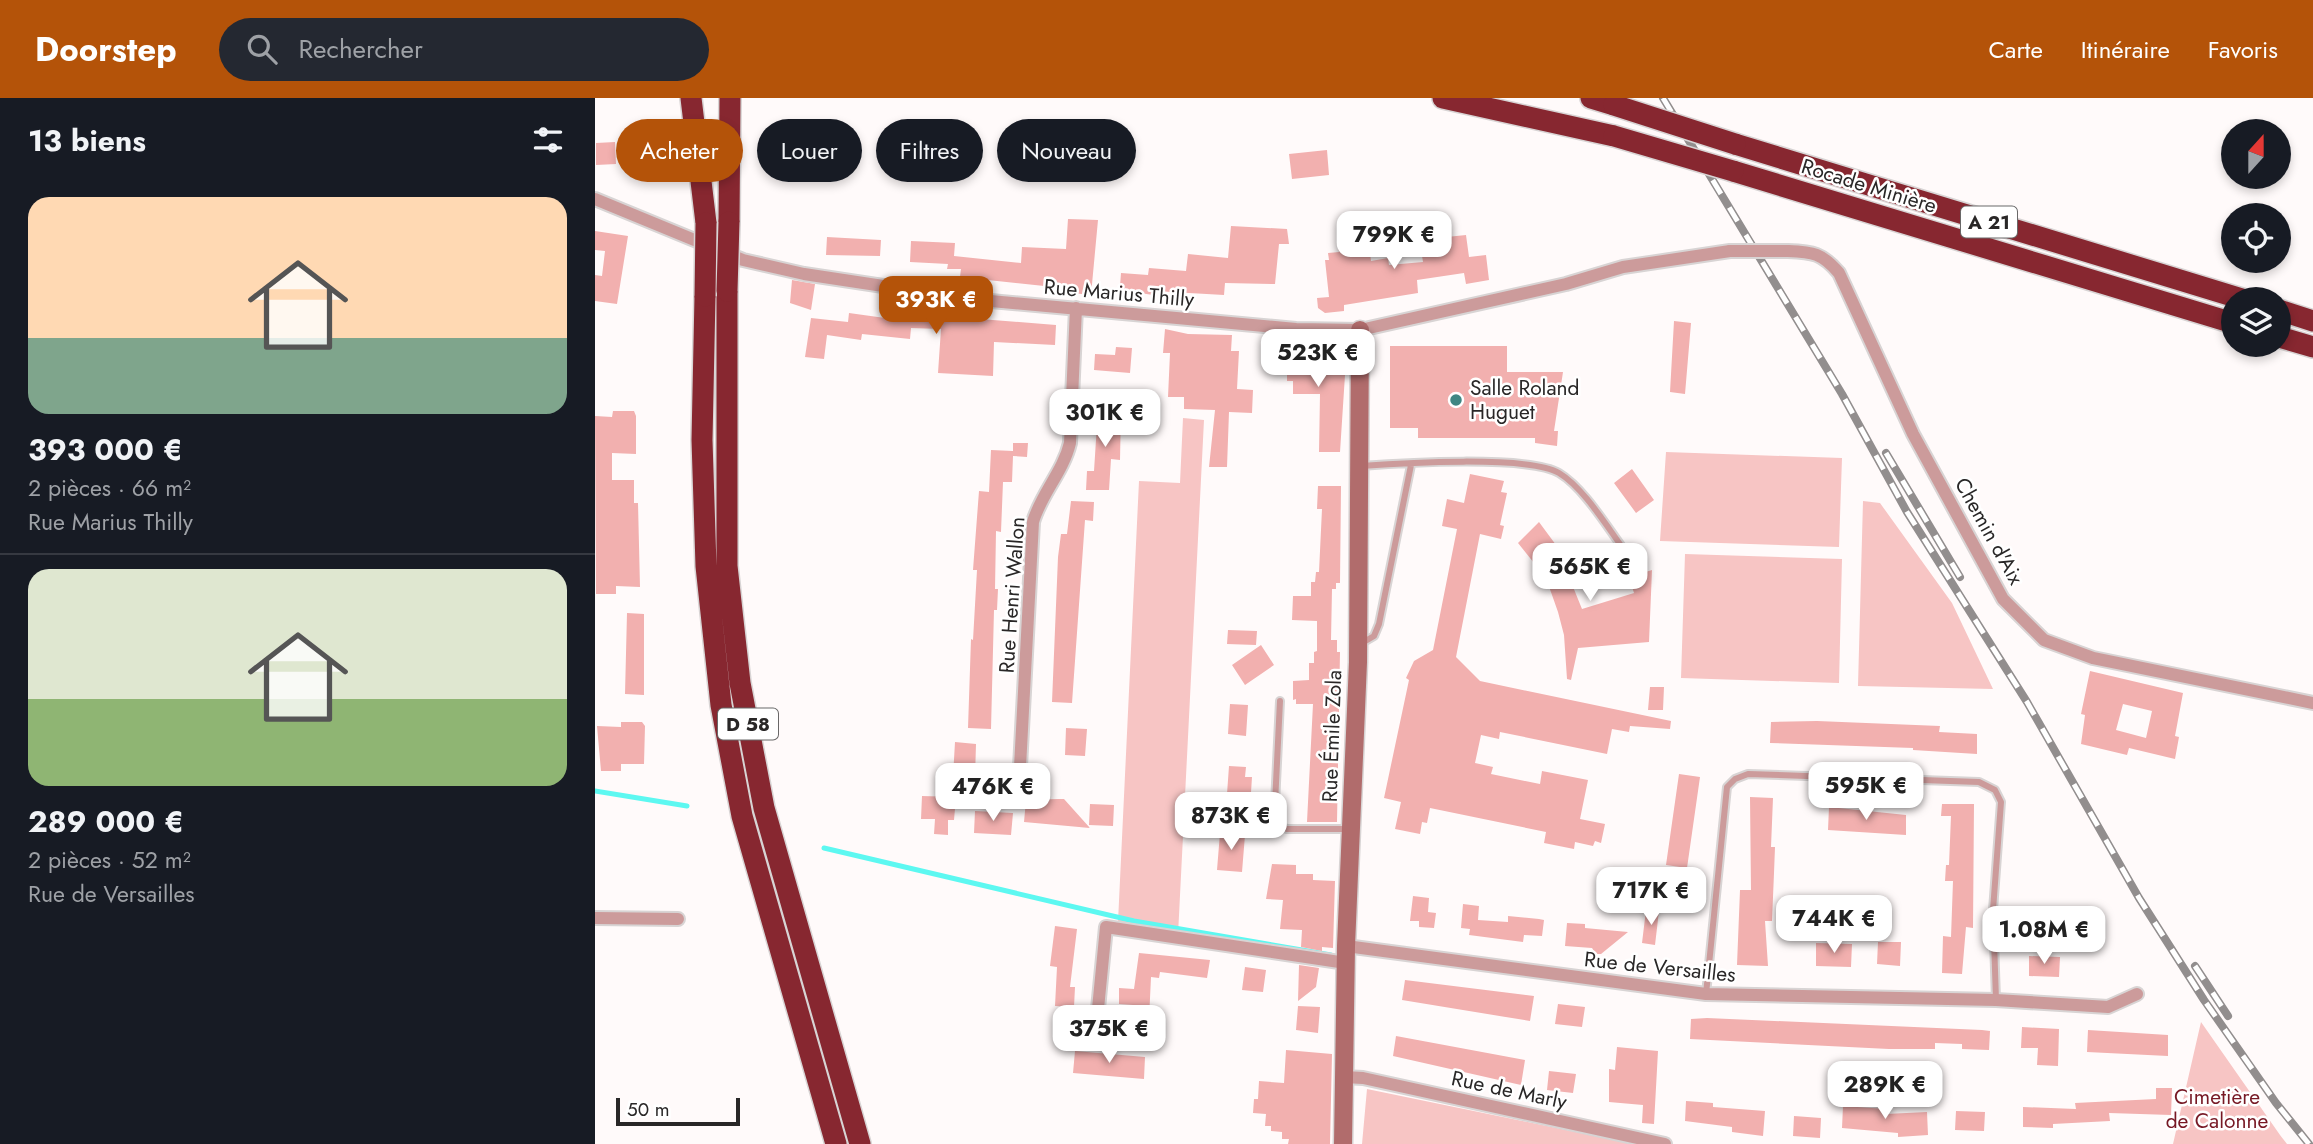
<!DOCTYPE html>
<html lang="fr">
<meta charset="utf-8">
<style>
body{margin:0;font-family:Jost,sans-serif;background:#242831;color:#f1f3f6;height:100vh;display:flex;flex-direction:column;font-size:26px;white-space:nowrap}
*{box-sizing:border-box;margin:0}
p{font-size:23px;color:#9ea1a6}
.icon{flex:none;width:38px;height:38px;fill:none;stroke:currentColor;stroke-width:2;stroke-linecap:round;stroke-linejoin:round}
.map{position:relative;flex:1;overflow:hidden}
.details{display:flex;flex-direction:column;background:#171b24;width:595px}
.details>*{flex:none}
.hud{position:absolute;left:21px;top:21px;width:665px;height:63px;display:flex;gap:14px}
.needle{width:46px;rotate:21deg}
.buttons{position:absolute;left:1626px;top:21px;display:grid;gap:14px}
.buttons a{display:grid;place-items:center;width:70px;height:70px;border-radius:50%;background:#171b24;box-shadow:0 4px 10px #0003;font-size:35px}
.scale{position:absolute;left:21px;bottom:18px;width:124px;box-sizing:border-box;padding-left:7px;border:4px solid #292727;border-top:0;font-size:19px;line-height:24px;white-space:nowrap;color:#292727;-webkit-text-stroke:5px #fff;paint-order:stroke}
.price{position:absolute;translate:-50% -60px;padding:0 16px;border-radius:14px;background:#fff;color:#222;font-size:23px;line-height:46px;filter:drop-shadow(0 2px 4px #0008)}
.price::after{content:'';position:absolute;left:50%;top:42px;width:21px;height:16px;margin-left:-10px;background:inherit;clip-path:polygon(0 0,100% 0,50% 100%)}
.price.current{background:#b45309;color:#fff}
ul{padding:0;list-style:none}
li{display:grid;align-content:center;gap:14px;height:371px;padding:0 28px}
li+li{border-top:2px solid #363941}
li span{display:grid;place-items:center;height:217px;border-radius:21px;color:#555}
li>.icon{margin-inline-start:auto}
span .icon{width:126px;height:126px;fill:#fffc;stroke-width:1}
li b{font-size:30px}
h2{display:flex;justify-content:space-between;align-items:center;height:84px;padding:0 28px;font-size:30px}
.chip{padding:0 24px;border-radius:32px;background:#171b24;box-shadow:0 4px 10px #0003;font-size:24px;line-height:63px}
.chip.current{background:#b45309;color:#fff}
header{display:flex;align-items:center;gap:42px;box-sizing:border-box;height:98px;padding:0 35px;background:#b45309;color:#fff}
header strong{font-size:33px}
nav{display:flex;gap:38px;margin-inline-start:auto;font-size:24px}
.search{width:490px;height:63px;background:#242831;display:flex;align-items:center;gap:18px;box-sizing:border-box;padding:0 24px;border-radius:38px;color:#9ea1a6;font-size:26px}
main{display:flex;flex:1;min-height:0}
.map>svg:first-child{display:block}
</style>
<header>
<strong>Doorstep</strong>
<div class="search"><svg class="icon" aria-label="search" viewBox="0 0 24 24"><circle cx="10" cy="10" r="6"/><path d="M15 15l6 6"/></svg>Rechercher</div>
<nav><a>Carte</a><a>Itinéraire</a><a>Favoris</a></nav>
</header>
<main>
<section class="details">
<h2>13 biens<svg class="icon" aria-label="filters" viewBox="0 0 24 24"><path d="M4 7h16M4 17h16"/><circle cx="9" cy="7" r="2"/><circle cx="15" cy="17" r="2"/></svg></h2>
<ul>
<li><span style="background:linear-gradient(#ffd9b3 65%,#7fa58c 0)"><svg class="icon" aria-label="home" viewBox="0 0 24 24"><path d="M3 11l9-7 9 7M6 9v11h12V9"/></svg></span><div><b>393 000 €</b><p>2 pièces · 66 m²</p><p>Rue Marius Thilly</p></div></li>
<li><span style="background:linear-gradient(#dfe7d0 60%,#8fb573 0)"><svg class="icon" aria-label="home" viewBox="0 0 24 24"><path d="M3 11l9-7 9 7M6 9v11h12V9"/></svg></span><div><b>289 000 €</b><p>2 pièces · 52 m²</p><p>Rue de Versailles</p></div></li>
</ul>
</section>
<div class="map">
<svg width="1718" height="1046" viewBox="0 0 1718 1046">
<rect width="100%" height="100%" fill="#fffafa"/>
<!-- green -->
<path fill="#f7c5c4" d="M588,320L609,322L583,837L523,824L544,383L585,385Z
M1071,354L1247,360L1244,449L1065,443Z
M1268,403L1285,405L1357,505L1398,591L1263,588Z
M1090,456L1247,461L1244,585L1086,580Z
M1606,924L1685,1037L1692,1046H1578Z
M772,991L1039,1046H767Z"/>
<g fill="none" stroke-linecap="round" stroke-linejoin="round">
<!-- stream -->
<path stroke="#5df8f1" stroke-width="5" d="M0,693L92,708
M229,750L539,823L736,857"/>
</g>
<!-- building -->
<path fill="#f2b0af" fill-rule="evenodd" d="M20,44L21,66L1,67V45Z
M732,52L734,77L697,81L694,56Z
M473,121L503,122L496,197L468,194V190L365,179L366,171H352L353,166L315,164L316,143L360,145L359,158L426,165L427,149L471,151Z
M636,128L692,131L694,146H684L680,186L630,185L629,197L559,193L558,197L545,195L544,204L524,201L526,175L553,177L554,170L591,173L593,156L633,160Z
M0,133L33,138L22,206L0,203V177L7,178L10,153L0,152Z
M842,136V140L871,137L874,159L891,157L894,182L871,186L869,175L822,182L823,195L749,207V213L730,215L723,210L722,200L734,199L730,162H734L733,155L744,154L742,142L773,138L776,163L793,160L794,167L828,164L824,139Z
M232,139L286,142L285,158L231,157Z
M197,182L220,186L216,212L195,205Z
M291,207L335,211V217L461,227L460,247L399,244L398,278L343,275L346,231L316,230L315,241L267,236L266,242L232,237L229,261L210,259L216,220L253,224L254,215L290,220Z
M1079,223L1096,225L1090,296L1075,294Z
M570,231L593,236L637,237L636,253H644L642,291L658,292L657,315L634,314L632,369H614L620,312L589,311V299H573L575,255H568Z
M685,248L726,251V257H741V273L744,277H750L745,354H724L725,296H698V283H692V272H684Z
M795,248H912V274H968L959,333H963L962,348L940,345V340H823V330H795Z
M521,249L537,250L535,275L499,272L500,256L520,257Z
M503,311L526,312L525,362L516,361L514,392H491L492,373H499Z
M18,313H39L41,318V356L17,355V382H39V405H43L45,489L21,488V496H1L0,318L17,319Z
M418,345H433L432,359L418,358L417,384H408L406,434L401,433L400,491H403L402,512H399L396,631L373,630L376,541L378,542L382,472H378L384,393L394,394L396,352L418,353Z
M1037,371L1059,402L1041,415L1019,385Z
M875,376L909,383L906,394L912,395L905,427L909,428L906,441L885,436L861,559L885,583L1076,623L1075,631L1035,628L1034,634L1017,631L1012,656L905,634L904,641L886,637L880,665L898,669L896,676L945,686L947,673L993,682L985,721L1010,726L1006,745L1000,743L998,748L980,744L979,751L949,745L951,734L835,710L832,725L827,724L825,736L800,731L806,704L789,700L814,582L811,580L819,563L838,552L862,431L847,428L852,401L869,405Z
M723,388H746L745,485H741V491H737L736,542H742V554H745L742,724H712L718,606H701V601L698,602V583L714,582V565H719V554L722,553V523L697,522L698,498H716V484H720L721,474H724L727,411H722Z
M476,403L499,404L498,423L490,422L477,605L457,604L463,459L466,436H472Z
M944,424L978,470L972,474L987,511L1039,495L1034,479L1057,472L1054,544L983,550L976,582L972,581L969,537L963,514L951,480L923,445Z
M32,515L49,516V597L30,596Z
M633,532L662,533L661,547L632,546Z
M666,547L679,567L650,587L637,567Z
M1495,573L1588,595L1580,638L1584,639L1580,661L1534,650L1532,657L1486,646L1490,617L1486,616ZM1528,606L1557,613L1551,640L1521,632Z
M1055,589H1069L1068,612H1053Z
M635,606L653,607L651,638L633,636Z
M1222,623L1345,628L1344,634L1382,636V656L1318,652V650L1175,645L1176,624Z
M26,624H47L50,628L49,666H26V673H6L2,628L26,629Z
M471,630L492,631L490,658L470,657Z
M360,644L381,646L380,680L358,679Z
M634,668L651,669L650,679H657L655,710L625,708L626,696H632Z
M1084,676L1105,679L1092,770L1071,767Z
M327,698L361,699L359,722H353V737L339,736L340,721H326Z
M1155,699L1178,700L1176,749H1180L1179,775L1177,823H1170L1173,868L1142,867L1145,792H1156Z
M463,701H469L495,730L429,724L431,702Z
M495,706L519,707L518,728L494,727Z
M1347,706H1379L1378,830L1371,829L1367,876L1347,875L1348,838L1356,839L1358,783H1350L1351,767H1354L1356,718H1346Z
M1234,709L1311,717V737L1233,732Z
M380,713L418,715L416,737L379,735Z
M625,735L650,737L647,774L622,772Z
M677,766L701,767V776H718V782L740,783L738,850L727,849V853L706,849L707,832L685,831L688,802L671,801Z
M818,798L834,800L833,814L841,815L839,830L824,829V823H815Z
M868,806L884,808L883,822L913,824V818L944,821L949,822L947,838L929,837L928,844L874,837L875,831L866,830Z
M1051,812L1064,813L1060,847L1047,845Z
M972,825L990,826V830L1033,834L1006,856H1001L997,850L970,848Z
M460,828L482,831L475,889H480L479,909L460,908L462,869L455,868Z
M1283,844H1306L1305,868L1282,866Z
M1221,845L1257,846L1256,869L1221,868Z
M544,855L615,862L612,880L565,874L564,880L556,879L554,922L538,921V907L524,906V890L539,891Z
M1434,858L1465,859L1464,879L1434,878Z
M704,867L724,870L721,889L703,903Z
M650,869L671,872L668,894L647,892Z
M810,882L939,898L935,923L807,902Z
M963,906L990,909L987,929L960,926Z
M703,908L725,909L723,935L701,932Z
M1112,920L1387,932L1395,933L1394,952L1367,951V946L1340,945V951H1294L1095,941L1096,921Z
M1427,929L1464,931L1463,968L1442,967L1443,950H1426Z
M1493,932L1573,937V958L1492,954Z
M801,938L930,962L926,987L798,958Z
M1022,949L1063,953L1059,1026L1047,1025L1048,1007L1014,1004V971L1020,972Z
M691,952L737,956L735,1046H693L694,1041H687V1034L676,1033V1028H670L671,1016L658,1015L659,1001H663L664,983L689,985Z
M480,953L550,959L549,981L478,975Z
M954,973L981,976L978,995L952,992Z
M1561,990H1577L1576,1017L1514,1015L1515,1023L1458,1026V1030L1428,1029V1009L1481,1011L1480,1005L1561,1001Z
M1091,1003L1118,1005V1009L1170,1013L1168,1038L1137,1034V1029L1090,1023Z
M1248,1008L1291,1011V1016L1332,1014L1333,1037L1303,1039V1035L1247,1030Z
M1361,1013L1390,1014L1389,1033L1360,1032Z
M1199,1018L1226,1020L1225,1040L1198,1038Z"/>
<g fill="none" stroke-linecap="round" stroke-linejoin="round">
<!-- lane casing -->
<g stroke="#d8d4d4" stroke-width="10">
<path id="lane" d="M766,368C805,365 934,357 964,375C989,390 1012,429 1030,453
M767,545L779,538L784,526L816,367
M685,603L679,726L692,731H755
M1111,896L1132,689L1140,681L1153,676L1384,684L1400,692L1406,704L1398,812L1401,902"/>
</g>
<!-- street casing -->
<g stroke="#d8d4d4" stroke-width="16">
<path id="street" d="M0,101L148,162L209,176L374,201L701,231L765,232L971,186L1028,169L1135,153
M1193,153C1218,154 1227,155 1244,175L1318,336L1408,501L1449,542L1498,560L1718,605
M425,669L438,424C446,396 468,374 475,345L481,210
M0,820L83,821
M751,848L1111,896L1401,902L1513,909L1542,896
M501,931L511,829L751,865
M749,979L768,980L1070,1046"/>
</g>
<!-- secondary casing -->
<g stroke="#d8d4d4" stroke-width="21">
<path id="secondary" d="M748,1046L751,848L763,564L765,232"/>
</g>
<!-- highway casing -->
<g stroke="#d8d4d4" stroke-width="24">
<path id="highway" d="M96,0L111,125
M848,0L1019,38
M996,0L1019,7
M1140,46L1647,201
M1138,73L1638,225
M134,124L135,0
M132,193V468L145,585L169,710L265,1046
M110,198L107,342L111,468L126,607L147,718L241,1046
M1684,212L1718,223
M1684,239L1718,249"/>
</g>
<!-- lane -->
<use href="#lane" stroke="#cc9b9b" stroke-width="6"/>
<!-- street -->
<use href="#street" stroke="#cc9b9b" stroke-width="12"/>
<!-- secondary -->
<use href="#secondary" stroke="#b16c6c" stroke-width="18"/>
<!-- highway -->
<use href="#highway" stroke="#872730" stroke-width="21"/>
<!-- rail casing -->
<g stroke="#928e8e" stroke-width="8">
<path id="rail" d="M1068,0L1247,296L1312,414L1432,604L1544,800L1609,902L1681,1005L1714,1046
M1291,355L1365,479
M1600,868L1633,918"/>
</g>
<!-- rail -->
<use href="#rail" stroke="#fff" stroke-width="5" stroke-dasharray="16" stroke-linecap="butt"/>
<!-- street-bridge casing -->
<g stroke="#d8d4d4" stroke-width="16" stroke-linecap="butt">
<path id="street-bridge" d="M1135,153H1193"/>
</g>
<!-- highway-bridge casing -->
<g stroke="#d8d4d4" stroke-width="24" stroke-linecap="butt">
<path id="highway-bridge" d="M1019,7L1140,46
M1019,38L1138,73
M132,193L134,124
M110,198L111,125"/>
</g>
<!-- street-bridge -->
<use href="#street-bridge" stroke="#cc9b9b" stroke-width="12"/>
<!-- highway-bridge -->
<use href="#highway-bridge" stroke="#872730" stroke-width="21"/>
</g>
<!-- markers -->
<circle fill="#3f8683" stroke="#fff" stroke-width="2.5" cx="861" cy="302" r="7"/>
<g text-anchor="middle" stroke-width="5" stroke-linejoin="round" paint-order="stroke">
<!-- shield labels -->
<g fill="#fff" stroke="#696868" stroke-width="2">
<rect x="1366" y="108.5" width="56" height="31" rx="5"/>
<rect x="123" y="610.5" width="60" height="31" rx="5"/>
</g>
<g font-size="19" font-weight="bold" fill="#292727">
<text x="1394" y="131">A 21</text>
<text x="153" y="633">D 58</text>
</g>
<!-- street labels -->
<g font-size="21" fill="#292727" stroke="#fff">
<text transform="translate(1274 88) rotate(17)" y="7">Rocade Minière</text>
<text transform="translate(524 195) rotate(5)" y="7">Rue Marius Thilly</text>
<text transform="translate(1394 433) rotate(61)" y="7">Chemin d'Aix</text>
<text transform="translate(417 497) rotate(-86)" y="7">Rue Henri Wallon</text>
<text transform="translate(737 638) rotate(-88)" y="7">Rue Émile Zola</text>
<text transform="translate(1065 869) rotate(6)" y="7">Rue de Versailles</text>
<text transform="translate(914 992) rotate(12)" y="7">Rue de Marly</text>
</g>
<!-- poi labels -->
<g font-size="21" fill="#292727" stroke="#fff" text-anchor="start">
<text x="875" y="297">Salle Roland<tspan x="875" dy="24">Huguet</tspan></text>
</g>
<!-- park labels -->
<g font-size="21" fill="#771925" stroke="#fff">
<text x="1622" y="1006">Cimetière<tspan x="1622" dy="24">de Calonne</tspan></text>
</g>
</g>
</svg>
<div class="buttons">
<a><svg class="needle" viewBox="-14 -14 28 28"><path d="M0-13l5 13h-10z" fill="#e53935"/><path d="M0 13l5-13h-10z" fill="#9ea1a6"/></svg></a>
<a><svg class="icon" aria-label="locate" viewBox="0 0 24 24"><circle cx="12" cy="12" r="6"/><path d="M12 2v4M12 18v4M2 12h4M18 12h4"/></svg></a>
<a><svg class="icon" aria-label="layers" viewBox="0 0 24 24"><path d="M12 4l9 5-9 5-9-5zM3 14l9 5 9-5"/></svg></a>
</div>
<div class="scale">50 m</div>
<b class="price" style="left:799px;top:173px">799K €</b>
<b class="price current" style="left:341px;top:238px">393K €</b>
<b class="price" style="left:723px;top:291px">523K €</b>
<b class="price" style="left:510px;top:351px">301K €</b>
<b class="price" style="left:995px;top:505px">565K €</b>
<b class="price" style="left:1271px;top:724px">595K €</b>
<b class="price" style="left:398px;top:725px">476K €</b>
<b class="price" style="left:636px;top:754px">873K €</b>
<b class="price" style="left:1056px;top:829px">717K €</b>
<b class="price" style="left:1239px;top:857px">744K €</b>
<b class="price" style="left:1449px;top:868px">1.08M €</b>
<b class="price" style="left:514px;top:967px">375K €</b>
<b class="price" style="left:1290px;top:1023px">289K €</b>
<div class="hud">
<a class="chip current">Acheter</a>
<a class="chip">Louer</a>
<a class="chip">Filtres</a>
<a class="chip">Nouveau</a>
</div>
</div>
</main>
